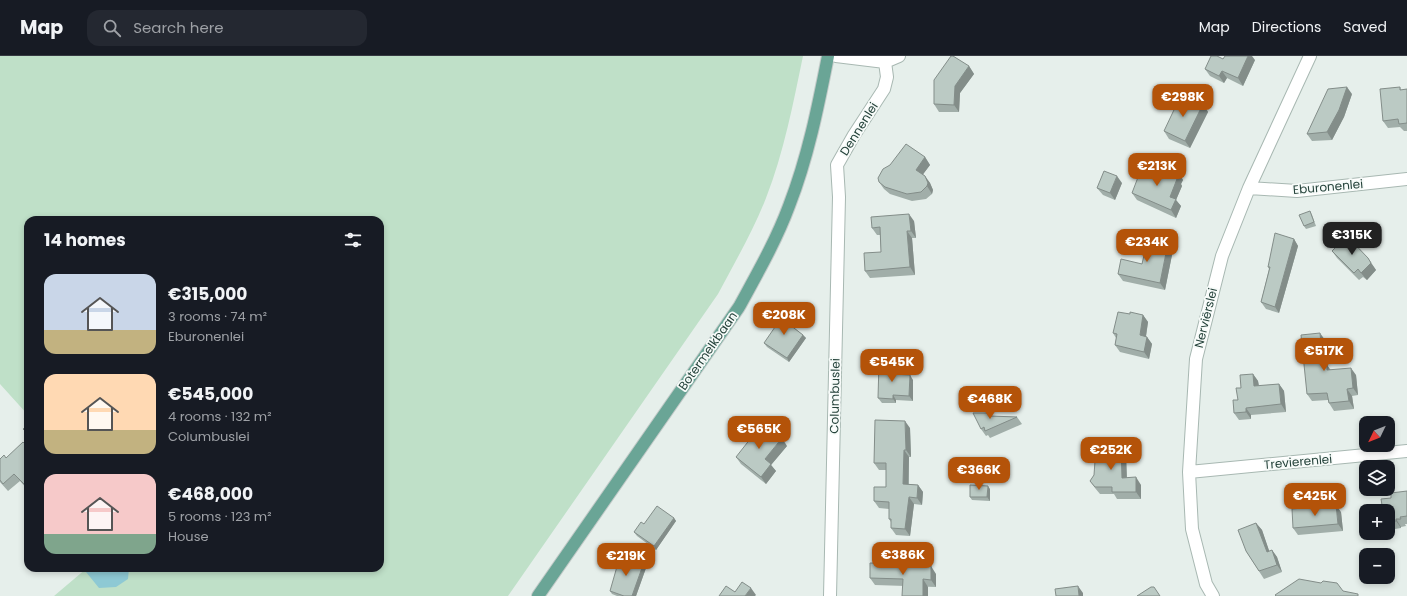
<!DOCTYPE html>
<meta charset="utf-8">
<style>
body{margin:0;font-family:Poppins,sans-serif;background:#242831;color:#f1f3f6;height:100vh;display:flex;flex-direction:column;font-size:15px;white-space:nowrap}
*{box-sizing:border-box;margin:0}
p{font-size:13px;color:#9ea1a6}
.icon{flex:none;width:22px;height:22px;fill:none;stroke:currentColor;stroke-width:2;stroke-linecap:round;stroke-linejoin:round}
.map{position:relative;flex:1;overflow:hidden}
.panel{position:absolute;left:24px;top:160px;width:360px;height:356px;display:flex;flex-direction:column;background:#171b24;border-radius:12px;box-shadow:0 2px 6px #0003}
.panel>*{flex:none}
.needle{width:26px;rotate:227deg}
.tools{position:absolute;left:1359px;top:360px;display:grid;gap:8px}
.tools a{display:grid;place-items:center;width:36px;height:36px;border-radius:8px;background:#171b24;box-shadow:0 2px 6px #0003;font-size:20px}
.price{position:absolute;translate:-50% -34px;padding:0 9px;border-radius:8px;background:#b45309;color:#fff;font-size:13px;line-height:26px;filter:drop-shadow(0 1px 2px #0008)}
.price::after{content:'';position:absolute;left:50%;top:24px;width:12px;height:9px;margin-left:-6px;background:inherit;clip-path:polygon(0 0,100% 0,50% 100%)}
.price.current{background:#222;color:#fff}
ul{padding:0;list-style:none}
li{display:flex;align-items:center;gap:12px;height:100px;padding:0 20px}
li span{display:grid;place-items:center;flex:none;width:112px;height:80px;border-radius:12px;color:#555}
li>.icon{margin-inline-start:auto}
span .icon{width:48px;height:48px;fill:#fffc;stroke-width:1}
li b{font-size:17px}
h2{display:flex;justify-content:space-between;align-items:center;height:48px;padding:0 20px;font-size:17px}
header{display:flex;align-items:center;gap:24px;box-sizing:border-box;height:56px;padding:0 20px;background:#171b24;border-bottom:1px solid #363941}
header strong{font-size:19px}
nav{display:flex;gap:22px;margin-inline-start:auto;font-size:14px}
.search{width:280px;height:36px;background:#242831;display:flex;align-items:center;gap:10px;box-sizing:border-box;padding:0 14px;border-radius:12px;color:#9ea1a6;font-size:15px}
.map>svg:first-child{display:block}
</style>
<header>
<strong>Map</strong>
<div class="search"><svg class="icon" aria-label="search" viewBox="0 0 24 24"><circle cx="10" cy="10" r="6"/><path d="M15 15l6 6"/></svg>Search here</div>
<nav><a>Map</a><a>Directions</a><a>Saved</a></nav>
</header>
<div class="map">
<svg width="1407" height="540" viewBox="0 0 1407 540">
<rect width="100%" height="100%" fill="#e6efeb"/>
<!-- green -->
<path fill="#bfe0c8" d="M0,0H803C793,48 784,96 766,142C753,175 735,206 718,238L508,540H54L87,512H380V164H28V359L0,328Z"/>
<!-- water -->
<path fill="#8ec9d4" d="M87,512H129L128,523L116,531L99,532L86,516Z"/>
<g fill="none" stroke-linecap="round" stroke-linejoin="round">
<!-- minor casing -->
<g stroke="#a8b8b2" stroke-width="14">
<path id="minor" d="M836,0L885,6L899,0
M1249,132L1297,135L1407,123
M1189,416L1407,395
M830,540L839,141L837,109L854,79L884,33L887,21L885,6
M1213,540L1206,528L1192,473L1189,416L1196,303L1222,200L1249,132L1310,0"/>
</g>
<!-- major casing -->
<g stroke="#c2cac8" stroke-width="14">
<path id="major" d="M538,540L739,251C757,218 776,185 789,150C808,101 818,51 828,0"/>
</g>
<!-- minor -->
<use href="#minor" stroke="#fff" stroke-width="12"/>
<!-- major -->
<use href="#major" stroke="#6aa596" stroke-width="12"/>
</g>
<!-- wall -->
<path fill="#a1aea9" d="M1223,3L1255,4L1243,30L1227,22L1224,27L1210,20L1205,13Z
M969,10L974,18L960,37L959,56H939L934,48Z
M1400,31L1401,34L1407,33V75H1404L1400,71L1388,72L1383,65Z
M1352,38L1344,61L1332,84L1312,85L1307,78Z
M1203,48L1208,56L1190,92L1169,83L1164,75Z
M925,101L930,109L923,118L930,127L933,134L932,138L926,143L912,145L890,138L884,133L879,126Z
M1178,116L1183,124L1181,128L1182,130L1176,144L1181,150L1176,162L1137,144L1132,137L1153,121Z
M1122,127L1115,144L1103,139L1097,132Z
M1310,155L1312,159L1316,170L1306,173L1304,170Z
M914,165L916,182H912L915,219L870,222L865,215L881,196L880,179H877L872,172Z
M1294,183L1298,190L1279,257L1266,253L1261,246L1269,213L1268,211Z
M1168,187L1173,194L1165,234L1123,225L1118,218L1142,208Z
M1332,195L1373,210L1376,214L1367,224L1363,221L1359,224L1337,202Z
M1130,258L1143,259L1148,266L1146,281H1147L1152,288L1149,303L1120,296L1115,289L1116,282L1113,277Z
M795,260L797,265L793,271L803,279L806,282L789,306L767,291L764,287Z
M1325,284L1327,309L1330,314L1356,319L1358,339L1352,340L1354,353L1334,355L1329,347L1328,344L1312,345L1307,338Z
M896,312V318L913,324V345L896,344V347H882L878,342Z
M1253,318L1258,325L1259,330L1279,328L1284,335L1286,356L1251,359V363L1239,364L1234,357L1241,332Z
M991,360L1017,361L1022,368L990,382L988,379L986,380L981,373Z
M910,372L911,401H909V428L918,429L923,436L922,449L914,448L910,480L896,479L891,472V466L889,463V453L879,452L874,445L886,431V414H879L874,407Z
M787,390L771,409L776,415L766,428L741,408L736,401Z
M28,391V434L20,425L8,435L0,426V403L6,402Z
M1126,398L1127,422L1141,429V443H1117L1114,438H1100L1095,432L1090,425Z
M990,433V445L972,444L970,441Z
M1407,435V468H1405L1406,470L1401,471V472L1389,474L1388,472V455L1391,442Z
M1341,456L1343,475L1298,479L1293,472Z
M674,462L676,465L656,494L637,480L634,476Z
M1256,467L1262,474L1269,495L1272,494L1277,501L1282,516L1264,523L1246,495Z
M906,508L907,510L936,518V531L875,529L870,522Z
M643,509L646,512L636,540H617L612,538L610,535Z"/>
<!-- shaded-wall -->
<path fill="#838d89" d="M1248,0H1252L1255,4L1243,30L1238,22Z
M969,10L974,18L960,37L959,56L954,49L955,30Z
M1222,15L1227,22L1224,27L1219,20Z
M1347,31L1352,38L1344,61L1332,84L1327,76Z
M1203,48L1208,56L1190,92L1185,85Z
M925,101L930,109L921,121L916,114Z
M1178,116L1183,124L1181,128L1182,130L1176,144L1181,150L1176,162L1171,154L1170,141L1175,122Z
M925,120L930,127L933,134L932,138L927,130Z
M1117,120L1122,127L1115,144L1110,137Z
M909,158L914,165L916,182L911,175Z
M907,175L912,182L915,219L910,211Z
M1294,183L1298,190L1279,257L1275,251Z
M1168,187L1173,194L1165,234L1160,227Z
M1368,202L1376,214L1367,224L1361,217Z
M792,257L797,265L792,273L790,269Z
M1143,259L1148,266L1145,286L1140,279Z
M1320,277L1325,284L1327,309L1332,316V322L1323,309Z
M803,279L806,282L789,306L787,302Z
M1147,281L1152,288L1149,303L1144,296Z
M893,307L896,312V323L893,318Z
M1351,312L1356,319L1358,339L1353,332Z
M1253,318L1258,325L1260,337L1254,330Z
M910,319L913,324V345L909,340Z
M1279,328L1284,335L1286,356L1281,348Z
M1347,333L1352,340L1354,353L1349,345Z
M893,339L896,344V347L893,343Z
M1246,352L1251,359V363L1246,356Z
M905,365L910,372L911,401L906,394Z
M782,382L787,390L771,409L776,415L766,428L761,421L765,403Z
M1121,390L1126,398L1127,429L1122,422Z
M904,394L909,401L908,435L903,428Z
M1136,421L1141,429V443L1136,436Z
M918,429L923,436L922,449L917,442Z
M988,430L990,433V445L987,441Z
M909,441L914,448L910,480L905,473Z
M1336,449L1341,456L1343,475L1338,468Z
M674,462L676,465L656,494L654,490Z
M1396,463L1401,471V472L1396,465Z
M1256,467L1262,474L1272,503L1267,496Z
M1272,494L1277,501L1282,516L1277,509Z
M643,509L646,512L636,540H632Z
M931,510L936,518V531L931,524Z
M923,523L928,531V540H923Z
M1078,530L1083,537V540H1079Z
M751,532L756,539L755,540H745Z"/>
<!-- building -->
<path fill="#bbcac4" stroke="#838d89" d="M951,0H953L969,10L955,30L954,49L934,48V24Z
M1211,0H1217L1223,3L1225,0H1248L1238,22L1222,15L1219,20L1205,13Z
M1347,31L1339,54L1327,76L1307,78L1328,33Z
M1400,31V34L1407,33V67L1399,68L1398,63L1383,65L1380,33Z
M1181,39L1203,48L1185,85L1164,75Z
M906,88L925,101L916,114L925,120L928,127L927,130L921,136L907,138L885,131L879,126L878,122L883,113L890,109Z
M1158,108L1178,116L1175,122L1177,123L1170,141L1176,143L1171,154L1132,137L1140,116L1153,121Z
M1104,115L1117,120L1110,137L1097,132Z
M1310,155L1314,166L1304,170L1299,159Z
M909,158L911,175H907L910,211L865,215L864,197L881,196L880,171L872,172L871,161Z
M1275,177L1294,183L1275,251L1261,246L1270,211H1268Z
M1347,180L1368,202L1371,207L1361,217L1358,213L1354,217L1332,195Z
M1148,182L1168,187L1160,227L1118,218L1121,203L1142,208Z
M786,255L792,257L795,262L790,269L803,279L787,302L764,287Z
M1118,256L1130,258V256L1143,259L1140,279L1147,281L1144,296L1115,289L1117,278L1113,277Z
M1320,277L1323,309H1327V314L1351,312L1353,332L1347,333L1349,345L1329,347L1327,337L1307,338L1301,279Z
M879,307H893V318L910,319L909,340L893,339V343L878,342Z
M1253,318L1254,330L1279,328L1281,348L1246,352V356L1234,357L1233,344H1238L1236,332H1241L1240,319Z
M973,357H988L990,360L1017,361L985,375L984,371L981,373Z
M875,364L905,365L906,394H904L903,428L918,429L917,442L909,441L905,473L891,472V463H889V446L874,445V431H886V407H874Z
M762,368L782,382L765,403L771,408L761,421L736,401Z
M28,369V378L23,373Z
M23,386L28,391V432L14,418L3,428L0,424V403L4,399L6,402Z
M1121,390L1122,422L1136,421V436H1112V431H1095L1090,425L1094,419L1096,391Z
M970,429L988,430L987,441H970Z
M1407,435V460L1400,461L1401,463H1396V465L1388,466V455H1383L1381,443L1391,442V437Z
M1336,449L1338,468L1293,472L1292,453Z
M657,450L674,462L654,490L634,476L641,466L644,468Z
M1256,467L1267,496L1272,494L1277,509L1259,515L1246,495L1238,474Z
M620,500L643,509L632,540H624L610,535Z
M870,507L906,508V510H931V524L923,523V540H902L903,523L870,522Z
M1299,523L1321,527L1323,525L1337,527L1343,535L1358,538V540H1276L1275,539Z
M742,526L751,532L745,540H719L726,530L735,536Z
M1078,530L1079,540H1056L1055,533Z
M1151,531H1154L1160,540H1137Z"/>
<g text-anchor="middle" stroke-width="3.5" stroke-linejoin="round" paint-order="stroke">
<!-- street labels -->
<g font-size="12" fill="#24423a" stroke="#f7fbf9">
<text transform="translate(859 73) rotate(-58)" y="4">Dennenlei</text>
<text transform="translate(1328 131) rotate(-5)" y="4">Eburonenlei</text>
<text transform="translate(1206 262) rotate(-76)" y="4">Nerviërslei</text>
<text transform="translate(708 295) rotate(-55)" y="4">Botermelkbaan</text>
<text transform="translate(835 340) rotate(-89)" y="4">Columbuslei</text>
<text transform="translate(1298 406) rotate(-5)" y="4">Trevierenlei</text>
</g>
</g>
</svg>
<div class="tools">
<a><svg class="needle" viewBox="-14 -14 28 28"><path d="M0-13l5 13h-10z" fill="#e53935"/><path d="M0 13l5-13h-10z" fill="#9ea1a6"/></svg></a>
<a><svg class="icon" aria-label="layers" viewBox="0 0 24 24"><path d="M12 4l9 5-9 5-9-5zM3 14l9 5 9-5"/></svg></a>
<a>+</a>
<a>−</a>
</div>
<b class="price" style="left:1183px;top:62px">€298K</b>
<b class="price" style="left:1157px;top:131px">€213K</b>
<b class="price current" style="left:1352px;top:200px">€315K</b>
<b class="price" style="left:1147px;top:207px">€234K</b>
<b class="price" style="left:784px;top:280px">€208K</b>
<b class="price" style="left:1324px;top:316px">€517K</b>
<b class="price" style="left:892px;top:327px">€545K</b>
<b class="price" style="left:990px;top:364px">€468K</b>
<b class="price" style="left:759px;top:394px">€565K</b>
<b class="price" style="left:1111px;top:415px">€252K</b>
<b class="price" style="left:979px;top:435px">€366K</b>
<b class="price" style="left:1315px;top:461px">€425K</b>
<b class="price" style="left:903px;top:520px">€386K</b>
<b class="price" style="left:626px;top:521px">€219K</b>
<section class="panel">
<h2>14 homes<svg class="icon" aria-label="filters" viewBox="0 0 24 24"><path d="M4 7h16M4 17h16"/><circle cx="9" cy="7" r="2"/><circle cx="15" cy="17" r="2"/></svg></h2>
<ul>
<li><span style="background:linear-gradient(#c9d6e8 70%,#c2b280 0)"><svg class="icon" aria-label="home" viewBox="0 0 24 24"><path d="M3 11l9-7 9 7M6 9v11h12V9"/></svg></span><div><b>€315,000</b><p>3 rooms · 74 m²</p><p>Eburonenlei</p></div></li>
<li><span style="background:linear-gradient(#ffd9b3 70%,#c2b280 0)"><svg class="icon" aria-label="home" viewBox="0 0 24 24"><path d="M3 11l9-7 9 7M6 9v11h12V9"/></svg></span><div><b>€545,000</b><p>4 rooms · 132 m²</p><p>Columbuslei</p></div></li>
<li><span style="background:linear-gradient(#f6c9c9 75%,#7fa58c 0)"><svg class="icon" aria-label="home" viewBox="0 0 24 24"><path d="M3 11l9-7 9 7M6 9v11h12V9"/></svg></span><div><b>€468,000</b><p>5 rooms · 123 m²</p><p>House</p></div></li>
</ul>
</section>
</div>
